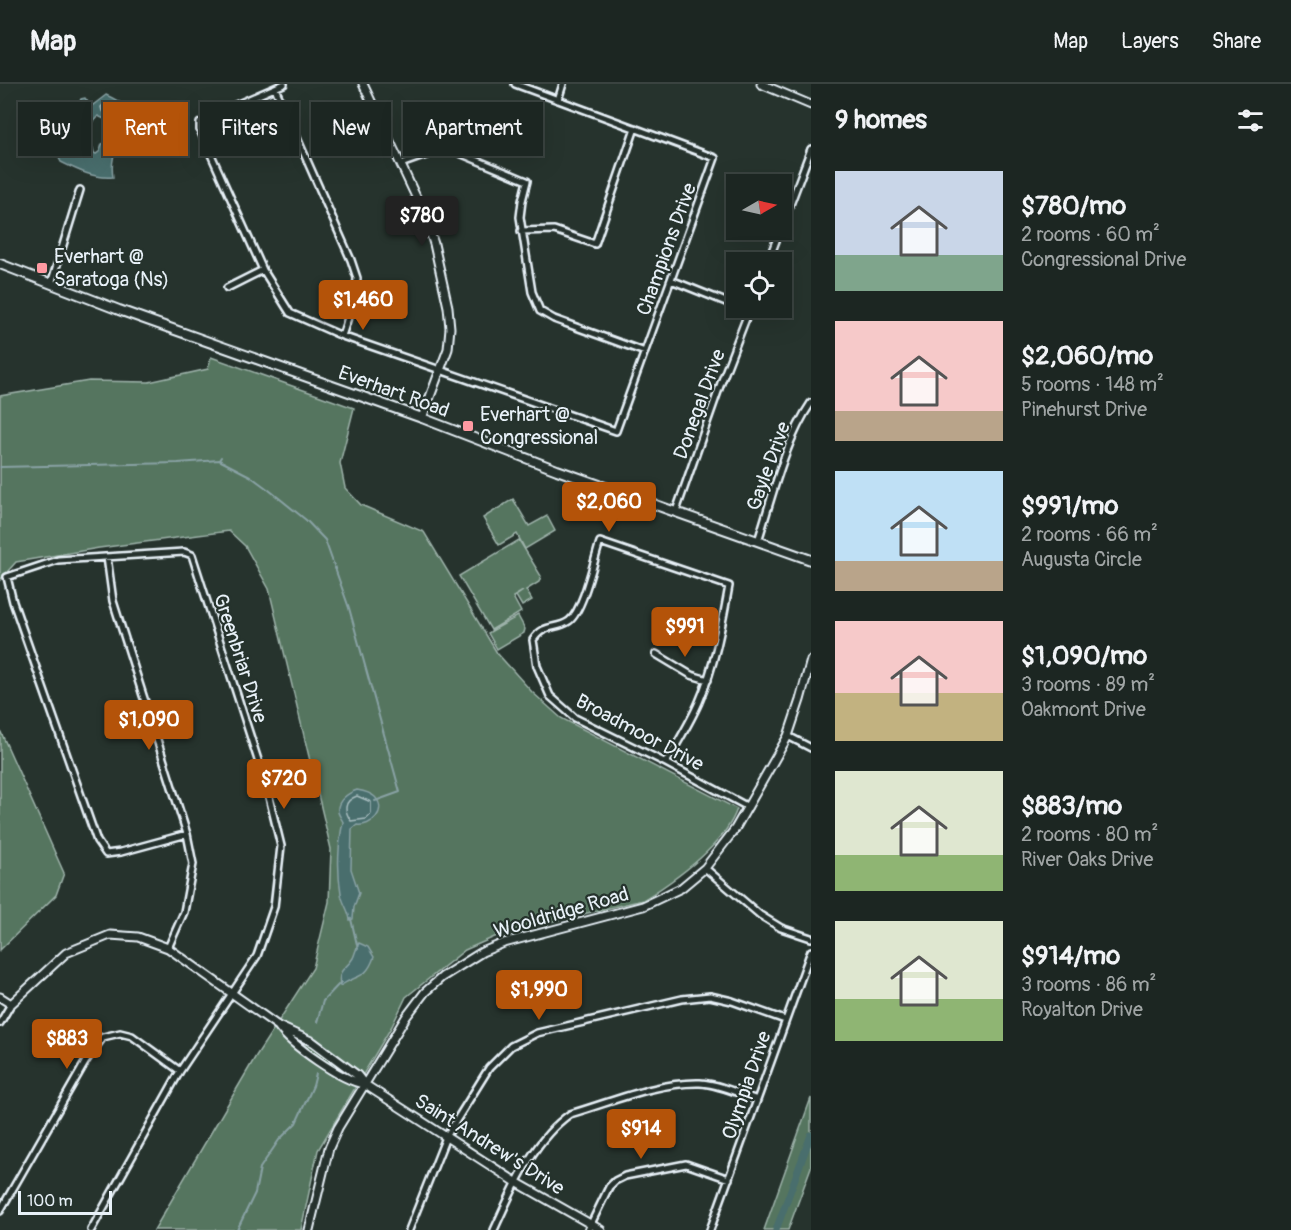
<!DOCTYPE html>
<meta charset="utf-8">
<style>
body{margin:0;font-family:Pangolin,sans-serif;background:#29322f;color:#f1f3f6;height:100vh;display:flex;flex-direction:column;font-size:22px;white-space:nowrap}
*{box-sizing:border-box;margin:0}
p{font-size:20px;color:#a0a5a5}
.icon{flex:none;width:33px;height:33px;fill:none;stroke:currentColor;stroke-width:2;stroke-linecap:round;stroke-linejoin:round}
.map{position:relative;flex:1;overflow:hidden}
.side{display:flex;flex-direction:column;background:#1c2622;width:480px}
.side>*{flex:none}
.banner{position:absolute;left:18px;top:18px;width:570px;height:54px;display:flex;gap:12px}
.needle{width:39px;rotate:81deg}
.buttons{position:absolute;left:726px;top:90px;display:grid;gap:12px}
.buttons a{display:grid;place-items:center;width:66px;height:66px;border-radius:0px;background:#1c2622;box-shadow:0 6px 24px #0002,0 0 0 2px #3a4340;font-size:30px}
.scale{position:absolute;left:18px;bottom:15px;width:94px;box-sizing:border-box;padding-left:6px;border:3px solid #e8f1f8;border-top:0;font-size:16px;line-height:21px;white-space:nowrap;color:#e8f1f8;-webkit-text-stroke:4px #26332d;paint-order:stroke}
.price{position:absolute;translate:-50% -51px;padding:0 14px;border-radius:6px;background:#b45309;color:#fff;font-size:20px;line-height:39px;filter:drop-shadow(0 2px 3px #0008)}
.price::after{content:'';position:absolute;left:50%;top:36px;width:18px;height:14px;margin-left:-9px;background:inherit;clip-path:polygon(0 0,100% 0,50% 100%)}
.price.current{background:#222;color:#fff}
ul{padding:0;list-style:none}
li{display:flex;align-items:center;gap:18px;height:150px;padding:0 24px}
li span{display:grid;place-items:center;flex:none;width:168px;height:120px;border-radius:0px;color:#555}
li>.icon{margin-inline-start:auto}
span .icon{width:72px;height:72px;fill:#fffc;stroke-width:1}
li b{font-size:26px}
h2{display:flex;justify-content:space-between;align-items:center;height:72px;padding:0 24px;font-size:26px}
.tag{padding:0 21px;border-radius:0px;background:#1c2622;box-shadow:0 6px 24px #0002,0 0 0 2px #3a4340;font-size:21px;line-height:54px}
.tag.current{background:#b45309;color:#fff}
header{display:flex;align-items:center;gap:36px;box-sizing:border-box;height:84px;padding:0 30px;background:#1c2622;border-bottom:2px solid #3a4340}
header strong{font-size:28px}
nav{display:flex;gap:33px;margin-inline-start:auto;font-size:21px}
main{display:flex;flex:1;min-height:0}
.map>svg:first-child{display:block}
</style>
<header>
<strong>Map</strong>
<nav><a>Map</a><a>Layers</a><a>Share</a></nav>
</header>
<main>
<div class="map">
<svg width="811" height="1146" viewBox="0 0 811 1146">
<rect width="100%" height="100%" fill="#26332d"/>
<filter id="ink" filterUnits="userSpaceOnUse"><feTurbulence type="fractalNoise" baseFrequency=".0167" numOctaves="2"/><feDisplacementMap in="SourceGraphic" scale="12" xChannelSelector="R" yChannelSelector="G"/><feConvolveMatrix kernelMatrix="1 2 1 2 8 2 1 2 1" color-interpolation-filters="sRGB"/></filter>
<g filter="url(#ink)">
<!-- green -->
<path fill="#55755e" stroke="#9eb3ab" stroke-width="1.5" d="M211,273L354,324L340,379L345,404L361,421L424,448L497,569L532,608L561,634L737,725C724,762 675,796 643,816L506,848L465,866L406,913L392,942L318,1066L301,1146H154L256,972L313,884L329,818L331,765L269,505L245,462L229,447L99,464L16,478L0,496V312L89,297L149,298L208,285Z
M513,415L529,442L547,432L555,447L525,465L517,450L499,461L483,434Z
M519,456L541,492L539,498L526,506L532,516L522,522L516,512L523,507L513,513L521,528L491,546L459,492Z
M518,532L525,545L524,549L497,565L488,549Z
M0,646L64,789L56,811L0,866Z
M811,1014V1083L788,1146H764Z"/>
<!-- water -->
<path fill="#496e6d" stroke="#89a2a5" stroke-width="1.5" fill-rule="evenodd" d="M106,11C120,17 138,29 140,44C135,49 128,51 123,55C113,64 111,81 113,93C95,95 77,86 61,78L58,72L59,63L81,15L85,14L90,21H93ZM98,32L115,40L118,50L115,55L102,60L100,67L96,70L94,69L93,64L90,62L87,63L88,71L79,70L72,61L76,44L80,40H91Z
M357,706C363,707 371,709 375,713C388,727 371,743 357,741L352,745L351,785L359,809L354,823L353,835L350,836C349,826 342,819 341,809C337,787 338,760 343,738C342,735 339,732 338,728C336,717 348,709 357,706Z
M359,859L368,863L374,873C366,896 357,890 340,902C337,884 346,886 353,874C355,870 356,864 359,859Z"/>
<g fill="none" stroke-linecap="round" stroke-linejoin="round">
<!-- shore -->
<path stroke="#a8bdc0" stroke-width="1.5" d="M105,19H108L129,34L133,39V43L125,45L118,36L102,27L101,23Z
M357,712L371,718V730L366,735L351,737C344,727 343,717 357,712Z"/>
<!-- stream -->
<path stroke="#89a2a5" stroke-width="2" d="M221,373L219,376L250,392L269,406L306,436L325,456L349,524L400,708L375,717
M0,383L178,379L219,376
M351,835L358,865
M317,938L323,917L341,898
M237,1146L255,1109L260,1084L279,1056L296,1039L313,1002L316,990"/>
<!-- canal -->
<path stroke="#496e6d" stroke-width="7" d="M776,1146L811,1051"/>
<!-- minor casing -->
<g stroke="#e8f1f8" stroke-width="10">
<path id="minor" d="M284,0L210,32L200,39V46L263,186L290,229L342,252L616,347L715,74L515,0
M275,4L351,176L357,194L356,209L342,252
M558,16L563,0
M401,80L443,65L457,68L527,97L522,117L520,133L532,208L540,227L554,235L645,268
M782,142L811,65
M521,147L554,146L595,160L635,44
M768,178L780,146
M671,196L736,222
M51,200L80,106
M227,204L263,186
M741,224L749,227
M676,427L721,299L750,224
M758,457C772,413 785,357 811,319
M107,473L113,517L187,750L193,780L184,828L168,864
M656,570L691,591L708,596
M788,652L811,664
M666,679C677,659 690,639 699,618C715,581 722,541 729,502L600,458C594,476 583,527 569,537C556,546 544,539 533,556L537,582L550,612L575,634L666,679L748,723
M705,784L760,831L781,844L811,854
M0,939L11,920
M0,1127L86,977L103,953L120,949L132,952L180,987
M91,1146L180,987L257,872L274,823L281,762L266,701L192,471L184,468L58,476L7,493L13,518L97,757L106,770L121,768L187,750
M409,1146L446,1053L489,984L511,962L537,949L682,915L710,912L732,917L785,936
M494,1146C513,1105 532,1057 570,1030C612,1018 656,998 700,999C719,1000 740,1010 757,1016
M588,1146L609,1103L615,1097L625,1092L686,1080L729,1095
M710,1146L811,867"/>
</g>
<!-- tertiary casing -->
<g stroke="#e8f1f8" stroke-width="11">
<path id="tertiary" d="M363,0L425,132L434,160L448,223L450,244L448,265L422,334
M761,0L811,21
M0,913L11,920L66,869L110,851L138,853L168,864L278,942L313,958L357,991L364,1000L516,1098L601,1146
M278,942C292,962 341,996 364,1000
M309,1146L329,1064L338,1044L406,933L425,908L442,893L482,868L504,859L643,822L681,804L705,784L735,745L788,652L800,616L811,576"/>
</g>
<!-- secondary casing -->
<g stroke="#e8f1f8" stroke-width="12">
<path id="secondary" d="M0,180L119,226L422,334L557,386L811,476"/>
</g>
<!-- minor -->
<use href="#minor" stroke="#26332d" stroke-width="5"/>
<!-- tertiary -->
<use href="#tertiary" stroke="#26332d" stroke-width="7"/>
<!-- secondary -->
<use href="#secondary" stroke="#26332d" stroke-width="8"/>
</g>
</g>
<!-- markers -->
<g fill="#ff9aa2" stroke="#26332d" stroke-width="2">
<rect x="36" y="178" width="12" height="12" rx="3"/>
<rect x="462" y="336" width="12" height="12" rx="3"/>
</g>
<g text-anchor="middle" stroke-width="4.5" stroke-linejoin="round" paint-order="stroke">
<!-- street labels -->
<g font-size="20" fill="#e8f1f8" stroke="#26332d">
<text transform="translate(666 165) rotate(-70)" y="7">Champions Drive</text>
<text transform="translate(394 307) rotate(20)" y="7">Everhart Road</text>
<text transform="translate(699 320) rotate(-70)" y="7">Donegal Drive</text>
<text transform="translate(768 382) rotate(-70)" y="7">Gayle Drive</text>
<text transform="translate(241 574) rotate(72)" y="7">Greenbriar Drive</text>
<text transform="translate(640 648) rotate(28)" y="7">Broadmoor Drive</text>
<text transform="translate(561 828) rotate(-16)" y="7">Wooldridge Road</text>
<text transform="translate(746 1001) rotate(-71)" y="7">Olympia Drive</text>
<text transform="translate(490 1060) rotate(32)" y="7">Saint Andrew's Drive</text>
</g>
<!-- poi labels -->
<g font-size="20" fill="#e8f1f8" stroke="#26332d" text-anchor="start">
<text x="54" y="179">Everhart @<tspan x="54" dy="23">Saratoga (Ns)</tspan></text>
<text x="480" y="337">Everhart @<tspan x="480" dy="23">Congressional</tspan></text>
</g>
</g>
</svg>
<div class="buttons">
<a><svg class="needle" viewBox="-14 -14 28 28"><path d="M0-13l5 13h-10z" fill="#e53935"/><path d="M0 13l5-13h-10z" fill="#a0a5a5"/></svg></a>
<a><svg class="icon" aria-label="locate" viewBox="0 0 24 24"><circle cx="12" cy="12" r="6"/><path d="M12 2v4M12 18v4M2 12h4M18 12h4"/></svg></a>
</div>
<div class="scale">100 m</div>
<b class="price current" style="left:422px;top:163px">$780</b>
<b class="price" style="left:363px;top:247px">$1,460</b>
<b class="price" style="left:609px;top:449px">$2,060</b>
<b class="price" style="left:685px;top:574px">$991</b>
<b class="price" style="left:149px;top:667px">$1,090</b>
<b class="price" style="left:284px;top:726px">$720</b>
<b class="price" style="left:539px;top:937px">$1,990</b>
<b class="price" style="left:67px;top:986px">$883</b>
<b class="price" style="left:641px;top:1076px">$914</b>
<div class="banner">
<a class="tag">Buy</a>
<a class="tag current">Rent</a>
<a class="tag">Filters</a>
<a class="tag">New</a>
<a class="tag">Apartment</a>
</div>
</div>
<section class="side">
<h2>9 homes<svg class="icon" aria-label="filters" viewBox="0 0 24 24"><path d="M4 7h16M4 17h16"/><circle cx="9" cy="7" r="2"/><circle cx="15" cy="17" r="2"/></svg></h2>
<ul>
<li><span style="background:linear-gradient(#c9d6e8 70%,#7fa58c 0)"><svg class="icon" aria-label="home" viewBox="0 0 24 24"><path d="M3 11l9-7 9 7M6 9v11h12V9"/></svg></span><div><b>$780/mo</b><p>2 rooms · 60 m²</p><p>Congressional Drive</p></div></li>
<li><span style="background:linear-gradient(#f6c9c9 75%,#b9a48a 0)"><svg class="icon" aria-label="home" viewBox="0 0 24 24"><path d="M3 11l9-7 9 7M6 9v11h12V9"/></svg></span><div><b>$2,060/mo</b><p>5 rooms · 148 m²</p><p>Pinehurst Drive</p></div></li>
<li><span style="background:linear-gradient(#bfe0f5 75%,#b9a48a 0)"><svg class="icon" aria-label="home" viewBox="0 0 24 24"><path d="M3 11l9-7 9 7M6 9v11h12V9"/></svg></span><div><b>$991/mo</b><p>2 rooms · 66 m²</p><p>Augusta Circle</p></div></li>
<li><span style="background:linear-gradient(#f6c9c9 60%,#c2b280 0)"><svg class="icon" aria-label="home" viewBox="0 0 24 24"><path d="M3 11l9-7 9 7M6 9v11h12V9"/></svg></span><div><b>$1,090/mo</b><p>3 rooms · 89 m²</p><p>Oakmont Drive</p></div></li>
<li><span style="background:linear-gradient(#dfe7d0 70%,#8fb573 0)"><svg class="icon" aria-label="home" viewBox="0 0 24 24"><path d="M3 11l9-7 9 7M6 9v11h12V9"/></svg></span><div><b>$883/mo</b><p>2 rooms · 80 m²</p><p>River Oaks Drive</p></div></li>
<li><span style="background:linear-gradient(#dfe7d0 65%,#8fb573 0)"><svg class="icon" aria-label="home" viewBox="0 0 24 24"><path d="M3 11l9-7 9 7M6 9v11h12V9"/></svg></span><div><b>$914/mo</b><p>3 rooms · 86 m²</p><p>Royalton Drive</p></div></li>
</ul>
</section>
</main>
